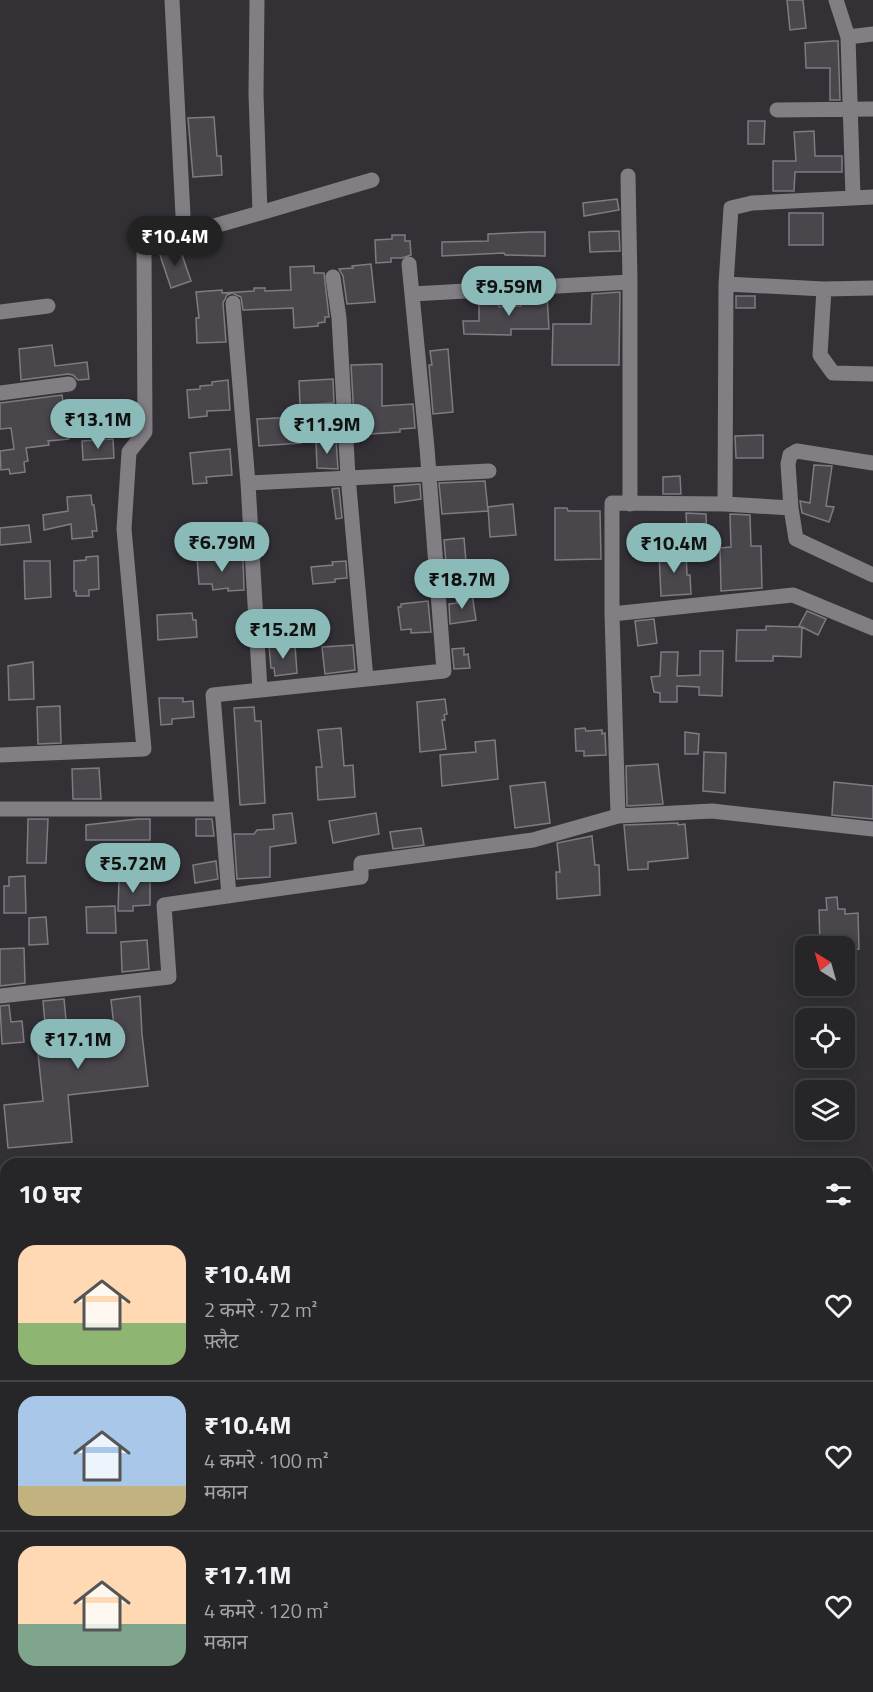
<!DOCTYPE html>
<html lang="hi">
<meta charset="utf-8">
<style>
body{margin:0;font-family:"Titillium Web","Noto Sans Devanagari",sans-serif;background:#323134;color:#f1f3f6;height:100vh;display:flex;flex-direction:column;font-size:22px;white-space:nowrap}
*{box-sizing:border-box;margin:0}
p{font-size:20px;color:#a4a5a8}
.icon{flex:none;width:33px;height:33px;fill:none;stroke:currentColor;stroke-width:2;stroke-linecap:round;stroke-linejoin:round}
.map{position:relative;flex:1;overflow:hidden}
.sheet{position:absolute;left:0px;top:1158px;width:873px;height:534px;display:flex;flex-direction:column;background:#262528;border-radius:18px 18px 0 0;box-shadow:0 3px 15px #0003,0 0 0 2px #424245}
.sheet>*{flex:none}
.needle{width:39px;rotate:323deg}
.buttons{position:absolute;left:795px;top:936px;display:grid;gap:12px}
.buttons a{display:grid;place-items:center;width:60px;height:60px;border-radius:12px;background:#262528;box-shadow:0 3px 15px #0003,0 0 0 2px #424245;font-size:30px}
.price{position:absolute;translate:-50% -51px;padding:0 14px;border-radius:21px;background:#8bbbb9;color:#111;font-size:20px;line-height:39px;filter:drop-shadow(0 2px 3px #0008)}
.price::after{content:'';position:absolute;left:50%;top:36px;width:18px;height:14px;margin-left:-9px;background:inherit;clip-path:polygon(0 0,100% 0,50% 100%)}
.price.active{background:#222;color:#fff}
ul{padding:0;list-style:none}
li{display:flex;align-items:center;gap:18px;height:150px;padding:0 18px}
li+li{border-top:2px solid #424245}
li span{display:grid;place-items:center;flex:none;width:168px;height:120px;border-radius:18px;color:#555}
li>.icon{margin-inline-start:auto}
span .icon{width:72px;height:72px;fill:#fffc;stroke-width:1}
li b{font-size:26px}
h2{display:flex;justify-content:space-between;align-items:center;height:72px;padding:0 18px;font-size:26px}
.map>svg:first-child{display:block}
</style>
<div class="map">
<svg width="873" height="1692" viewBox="0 0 873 1692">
<rect width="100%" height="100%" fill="#333136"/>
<!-- building -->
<path fill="#4a474c" stroke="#7e7b81" stroke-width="1.5" d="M787,0H803L806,28L790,30Z
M833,41H838L840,100H830V68H806L805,43Z
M214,117L217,156H221L222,175L193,177L188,118Z
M748,121H765L764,144H748Z
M814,131L815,156H842V172H795L794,191H773V161H796L794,132Z
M617,199L619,210L584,216L583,203Z
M789,213H823V245H789Z
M619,231L620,251L590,252L589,232Z
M531,232H545V256L505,255L504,253L442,256V242L488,241V234Z
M392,235H405V241H410L411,255L402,258H391V262L376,263L375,240L392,239Z
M179,246L191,281L171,288L159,252Z
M371,264L375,302L347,304L343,276L339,269L353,268L352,266Z
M314,266V273H324L329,317H325V322L318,323V326L294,328L293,308L243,310L241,297L232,293L227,295L223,303L226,342L197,343L196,318H199L196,292L222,290V293L254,291V288H265V291L291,290L290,267Z
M620,292L619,365H552L553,324H591L592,294Z
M547,296L549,329H511V335L464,334L463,321H479V300L499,299V307L521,306V298Z
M736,296H755V308H736Z
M52,345L55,366L87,362L89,379L78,380L73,375L68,374L21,380L19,349Z
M448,349L453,412L433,414L429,365H432L430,351Z
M382,364V406L413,404L415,428L400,429V432L355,435L351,365Z
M333,379L334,403L300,405L299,381Z
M228,380L230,410L207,411V416L189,418L187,390L200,389V386L212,385V382Z
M62,395L69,439L48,441L49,445L26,448L28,461L24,462L25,472L10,474L9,469L1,470L0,451L14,449L11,428L0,429V403Z
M299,417L301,443L259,446L257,419Z
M763,435V458H736L735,436Z
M113,439L114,458L83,460L82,441Z
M336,440L338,469L317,468L316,441Z
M230,449L232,475L206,477L207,483L193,484L190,453Z
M814,465L832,466L826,506L834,507L829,522L802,513L800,501L810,503Z
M680,476L681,494H663V477Z
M485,481L488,511L442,514L439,483Z
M420,484L421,499L395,503L394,486Z
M339,488L342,518L336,519L332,489Z
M91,495L92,505H94L97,531H92L93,537L72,539L71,524L44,530L43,515L68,511L67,497Z
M513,504L516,535L490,537L488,507Z
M555,508H567L568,511H600L601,559L555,560Z
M686,513L706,514L707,550H688Z
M730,514L750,515L751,546H761L762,588L721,591L720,548L731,547Z
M29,525L31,542L0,545V528Z
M464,538L466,562L446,563L444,540Z
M686,551L687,575H690L691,594L661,596L659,553Z
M227,555V559L243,558L244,590L228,591V588L213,590L212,584H199L197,558Z
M98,556L99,589L89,590V596H76V591H74V561L86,560V557Z
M24,561H50L51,597L25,599Z
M346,561L347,578L335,579V582L313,584L311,567L333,565L332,562Z
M472,594L476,620L450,624L449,604L457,603L456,596Z
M428,601L431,632L411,633V629L401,630L398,607H401V604Z
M807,611L826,619L818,635L802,627L801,657L773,656V661H736L737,630H766V626L801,627L799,626Z
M192,613L193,620H196L197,637L158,640L157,615Z
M654,619L657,643L638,646L635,621Z
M286,645H295L297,673L275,676L274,668H271L269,646Z
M353,645L355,670L325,674L322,647Z
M464,648V655L468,654L470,668L454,669L452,649Z
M700,651H723L722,696L699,695V687L677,686V702H660V693L654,692L651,677L660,676L661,652H678L677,676L700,675Z
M33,662L34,699L9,700L8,666Z
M159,698H183V702L193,701L194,717L172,719V724L161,725Z
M445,699L447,714L444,715L445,720H442L446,749L420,752L417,702Z
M60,706L61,743L38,744L37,707Z
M254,707L255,721H261L265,803L240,805L234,708Z
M341,728L344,766L353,765L355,797L318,800L316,767H322L318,730Z
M585,728L586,731L602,730V734L605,733L606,755L584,756V751H576L575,729Z
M685,732L699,734L698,754H685Z
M495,740L498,779L442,786L440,755L476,752L475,742Z
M704,752L726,753L725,793L703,791Z
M658,764L663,804L627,806L626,766Z
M99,768L101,799H73L72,769Z
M545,782L550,823L515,828L510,786Z
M834,782L873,786V819L832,815Z
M292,813L296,843L270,847V877L237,879L234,834H254L257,830L274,829L273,815Z
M376,813L379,834L333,843L329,821Z
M28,819H48L46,863H27Z
M138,819H150V840H86V825Z
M196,819H212L214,836H196Z
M678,823V825L685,824L688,858L648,862V869L628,870L624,825Z
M421,828L424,845L393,849L390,832Z
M592,836L595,865H599L600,895L557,899L556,872H560L557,843Z
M216,861L218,879L195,883L193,865Z
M25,876L26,913H4V886H9V877Z
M119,880H150V905L133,906V911H118Z
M837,897L838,909H845V914L858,913L859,949L845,950V945L820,946L819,910H827L826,898Z
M115,906L116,933H87L86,907Z
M46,917L48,944L29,945V918Z
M147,940L149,969L122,972L121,942Z
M24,948L25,983L0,986V949Z
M140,996L142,1034L148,1086L68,1095L72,1142L8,1148L4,1105L43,1101L36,1035H46L43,1001L64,999L67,1030L114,1026L111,1000Z
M9,1005L11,1022L22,1021L24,1042L2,1044L0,1006Z"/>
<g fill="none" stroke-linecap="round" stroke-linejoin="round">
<!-- minor -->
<path stroke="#817e84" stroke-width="15" d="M172,0L184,235
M836,0L848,37L853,197
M848,37L873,34
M777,110L873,109
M628,176L630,282V504
M260,213L372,180
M333,277L339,318L348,476L366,679
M726,284L824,289L873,288
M824,289L820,355L833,373L873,374
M412,294L630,282
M233,303L248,483L260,690
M0,312L48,306
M0,393L69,384
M248,483L489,471
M725,504L726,284L731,208L752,203L873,197
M791,508L788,464L790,455L797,451L873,463
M612,614L793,595L873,628
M0,755L144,749L124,529L129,452L145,432L144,246L260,213L256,94L257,0
M0,809H222
M618,816L712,811L873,829
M229,896L213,695L444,671L427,448L409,264
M0,996L169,977L164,905L361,877V863L533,840L618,816L612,614V503L725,504L791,508L796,539L873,575
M867,1369L873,1370
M867,1654L873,1651
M793,1692L804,1686"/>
</g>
</svg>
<div class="buttons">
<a><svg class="needle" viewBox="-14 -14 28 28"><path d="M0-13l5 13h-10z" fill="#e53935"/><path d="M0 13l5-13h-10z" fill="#a4a5a8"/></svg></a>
<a><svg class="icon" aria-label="locate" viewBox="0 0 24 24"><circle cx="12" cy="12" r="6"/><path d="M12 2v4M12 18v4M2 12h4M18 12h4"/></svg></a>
<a><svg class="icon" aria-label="layers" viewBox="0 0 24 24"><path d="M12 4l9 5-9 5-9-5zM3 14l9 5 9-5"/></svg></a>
</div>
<b class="price active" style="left:175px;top:267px">₹10.4M</b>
<b class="price" style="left:509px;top:317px">₹9.59M</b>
<b class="price" style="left:98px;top:450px">₹13.1M</b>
<b class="price" style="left:327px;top:455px">₹11.9M</b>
<b class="price" style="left:222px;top:573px">₹6.79M</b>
<b class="price" style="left:674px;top:574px">₹10.4M</b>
<b class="price" style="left:462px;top:610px">₹18.7M</b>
<b class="price" style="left:283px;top:660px">₹15.2M</b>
<b class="price" style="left:133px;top:894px">₹5.72M</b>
<b class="price" style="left:78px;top:1070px">₹17.1M</b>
<section class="sheet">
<h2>10 घर<svg class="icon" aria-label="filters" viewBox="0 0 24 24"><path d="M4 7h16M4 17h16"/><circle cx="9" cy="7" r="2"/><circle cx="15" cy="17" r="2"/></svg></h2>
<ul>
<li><span style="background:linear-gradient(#ffd9b3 65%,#8fb573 0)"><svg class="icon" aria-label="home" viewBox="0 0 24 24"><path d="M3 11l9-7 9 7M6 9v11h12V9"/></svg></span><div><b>₹10.4M</b><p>2 कमरे · 72 m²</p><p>फ़्लैट</p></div><svg class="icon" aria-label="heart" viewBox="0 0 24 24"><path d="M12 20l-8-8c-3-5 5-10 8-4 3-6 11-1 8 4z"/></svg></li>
<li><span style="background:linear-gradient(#a9c7e8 75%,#c2b280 0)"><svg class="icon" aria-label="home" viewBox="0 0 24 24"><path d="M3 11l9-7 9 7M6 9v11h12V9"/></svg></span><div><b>₹10.4M</b><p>4 कमरे · 100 m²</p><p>मकान</p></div><svg class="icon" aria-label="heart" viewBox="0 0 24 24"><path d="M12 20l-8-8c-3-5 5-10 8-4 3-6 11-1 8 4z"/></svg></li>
<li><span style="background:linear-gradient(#ffd9b3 65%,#7fa58c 0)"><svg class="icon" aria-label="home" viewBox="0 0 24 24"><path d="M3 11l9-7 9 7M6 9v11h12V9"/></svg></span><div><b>₹17.1M</b><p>4 कमरे · 120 m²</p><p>मकान</p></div><svg class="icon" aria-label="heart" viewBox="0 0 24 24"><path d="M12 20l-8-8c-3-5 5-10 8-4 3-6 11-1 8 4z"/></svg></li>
</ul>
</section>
</div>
